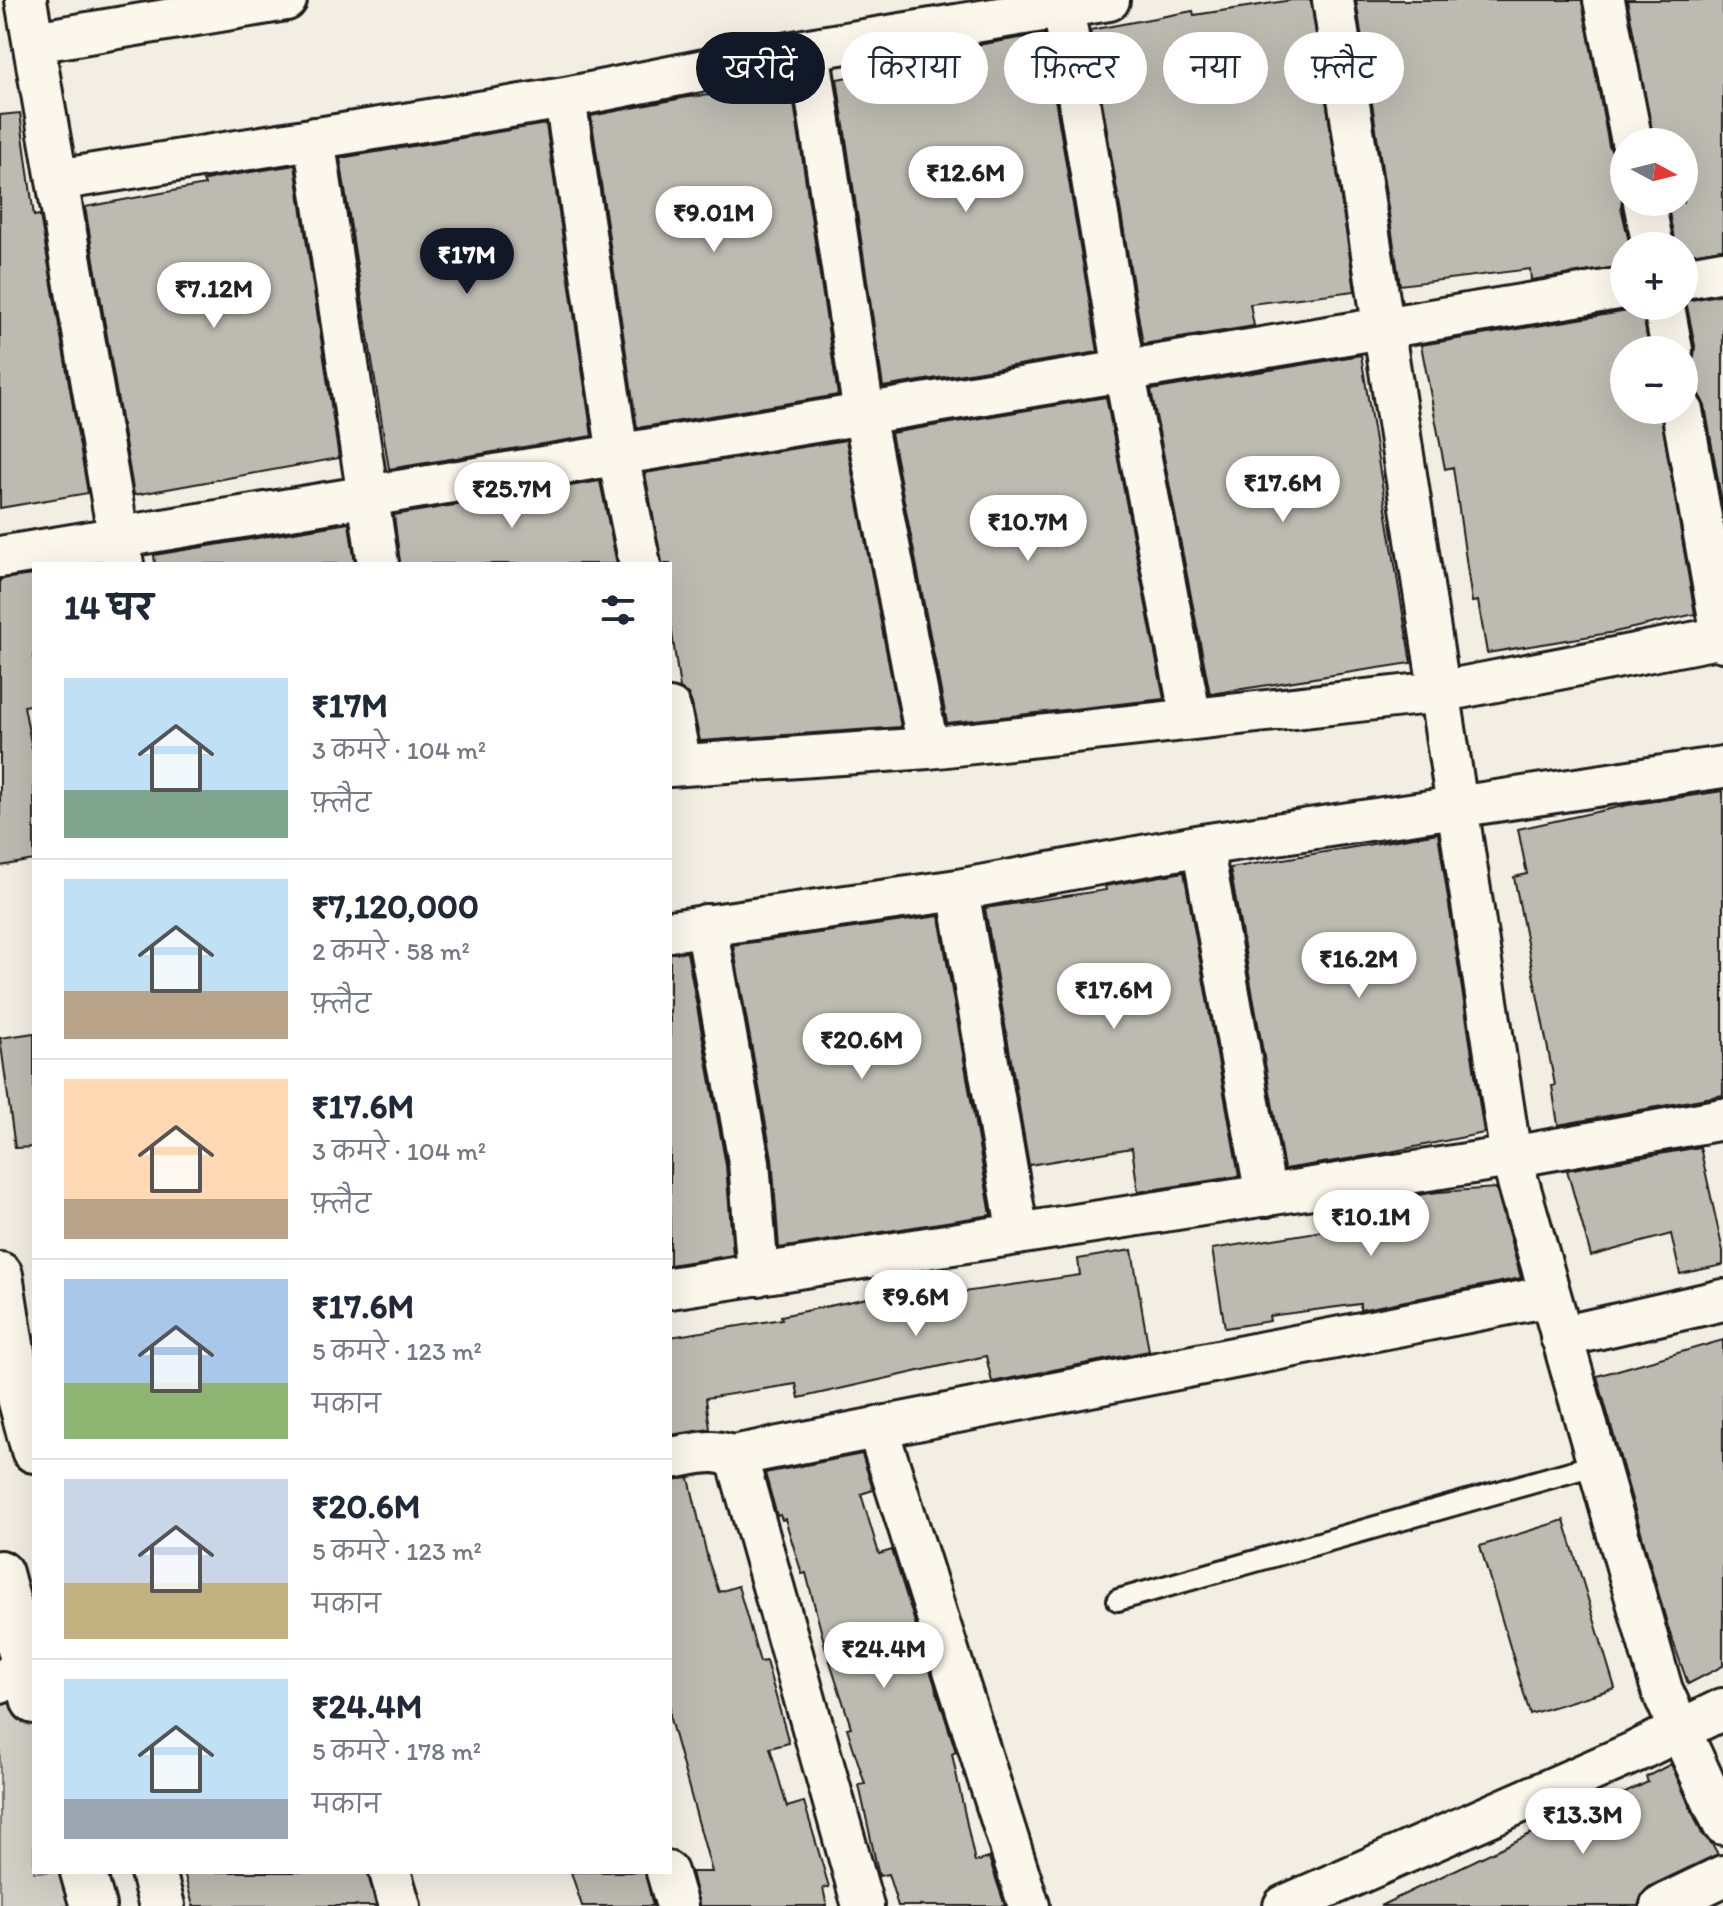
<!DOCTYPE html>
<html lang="hi">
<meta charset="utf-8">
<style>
body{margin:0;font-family:Itim,"Playpen Sans Deva",sans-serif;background:#f2f2f3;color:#1f2937;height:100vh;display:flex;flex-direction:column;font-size:30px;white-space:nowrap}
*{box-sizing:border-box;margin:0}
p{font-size:26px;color:#747a83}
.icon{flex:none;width:44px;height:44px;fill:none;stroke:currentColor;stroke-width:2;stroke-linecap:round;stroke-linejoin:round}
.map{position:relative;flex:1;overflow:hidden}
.panel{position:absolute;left:32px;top:562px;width:640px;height:1312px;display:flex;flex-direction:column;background:#fff;border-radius:0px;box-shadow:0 8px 32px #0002}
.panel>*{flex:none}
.hud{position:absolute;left:696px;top:32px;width:760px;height:72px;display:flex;gap:16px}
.needle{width:52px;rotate:97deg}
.buttons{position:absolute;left:1610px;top:128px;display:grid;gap:16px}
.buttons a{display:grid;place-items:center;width:88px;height:88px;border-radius:50%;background:#fff;box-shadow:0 8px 32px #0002;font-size:40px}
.price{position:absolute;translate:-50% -68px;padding:0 18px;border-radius:28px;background:#fff;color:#222;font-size:26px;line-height:52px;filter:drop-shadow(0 2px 4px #0008)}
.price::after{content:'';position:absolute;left:50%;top:48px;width:24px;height:18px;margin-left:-12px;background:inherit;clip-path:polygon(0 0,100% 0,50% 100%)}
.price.current{background:#111827;color:#fff}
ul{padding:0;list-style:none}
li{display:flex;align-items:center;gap:24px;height:200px;padding:0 32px}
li+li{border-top:2px solid #e0e1e3}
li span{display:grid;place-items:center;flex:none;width:224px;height:160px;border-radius:0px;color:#555}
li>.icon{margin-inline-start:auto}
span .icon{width:96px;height:96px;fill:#fffc;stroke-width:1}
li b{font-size:34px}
h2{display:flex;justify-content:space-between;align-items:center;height:96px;padding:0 32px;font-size:34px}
.tag{padding:0 28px;border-radius:36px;background:#fff;box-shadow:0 8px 32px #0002;font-size:28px;line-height:72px}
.tag.current{background:#111827;color:#fff}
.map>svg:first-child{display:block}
</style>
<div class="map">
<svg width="1723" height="1906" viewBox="0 0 1723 1906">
<rect width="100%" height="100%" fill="#f2eee4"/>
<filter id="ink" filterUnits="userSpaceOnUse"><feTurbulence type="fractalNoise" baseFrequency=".0125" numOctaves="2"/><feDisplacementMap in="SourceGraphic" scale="16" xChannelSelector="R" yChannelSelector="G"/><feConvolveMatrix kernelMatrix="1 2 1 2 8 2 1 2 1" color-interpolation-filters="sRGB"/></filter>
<g filter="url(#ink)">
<!-- green -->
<path fill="#d2cfc6" stroke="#777671" stroke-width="2" d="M0,1577L34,1693V1872H84L94,1906H0Z"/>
<!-- building -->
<path fill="#bdbab1" stroke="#1c1c1c" stroke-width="2" d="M1292,0H1311L1355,291L1250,304L1254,326L1143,344L1090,30L1193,11L1194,15Z
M1356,0H1582L1609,146L1614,156L1620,161L1624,183L1621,207L1630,246H1624V266L1531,280L1530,269L1400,285Z
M1627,0H1723V249L1684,255V246H1675L1667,202H1684V142H1654Z
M1044,34L1098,352L883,387L837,79L962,56L960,48Z
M790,76L838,395L637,428L591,116L688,97L710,95V92Z
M20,113L34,216L40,215L88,493L0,508V115Z
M546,124L592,436L389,469L340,158Z
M295,165L339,458L134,495L85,207L205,185L203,181L214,178Z
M1723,294V509L1705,406L1700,396L1692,389L1688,366L1694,357L1695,346L1686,301Z
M1638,306H1642L1649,350H1624V410H1660L1695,614L1615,632L1487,653L1478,601L1472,602L1453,467L1445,469L1421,345L1628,311Z
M1361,355L1411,663L1210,694L1151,390Z
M1106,397L1164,699L947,723L891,433Z
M846,440L901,727L700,741L692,704L688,694L680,689L670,619V564H662L645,473Z
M600,481L617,564H400L394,515Z
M349,523L355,564H155L154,555Z
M34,575V704L24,706L34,759V860L0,866V579Z
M1723,791V1095L1558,1125L1552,1086L1555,1085L1514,877L1527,874L1518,829L1628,805Z
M1438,833L1484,1133L1380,1154L1284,1169L1230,868Z
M1184,872L1239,1176L1138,1192L1132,1148L1029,1165L985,908L1106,890L1105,886Z
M939,916L991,1215L779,1248L772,1158L733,945Z
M687,952L726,1165L733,1255L670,1265V953Z
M34,1033V1147L15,1148L0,1038Z
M1700,1147L1723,1251V1265L1680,1274L1671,1234L1591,1256L1567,1170Z
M1496,1188L1521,1278L1360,1310V1304L1269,1316L1270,1321L1225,1328L1212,1249L1348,1227L1345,1206L1438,1192Z
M1132,1250L1149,1351L992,1382L986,1356L799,1398L796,1384L706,1398L710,1429L670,1435V1337L782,1319L781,1316L896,1292L899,1304L956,1290L957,1293L1080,1275L1078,1259Z
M1723,1340V1666L1688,1684L1668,1627L1597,1376Z
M862,1454L873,1490L861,1494L879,1554L892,1550L956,1752L952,1754L975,1862L989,1858L1005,1906H898L888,1874L879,1876L859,1785L865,1784L847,1728L851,1727L825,1646L806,1573L802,1574L785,1519L782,1520L780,1515L777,1516L765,1473Z
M689,1478L708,1560L719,1592L738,1586L760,1662L766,1661L789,1743L770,1748L787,1807L804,1802L829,1887L823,1888L827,1906H699L691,1872H712L670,1719V1480Z
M1564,1520L1615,1688L1530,1714L1480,1546Z
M1671,1764L1702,1834L1712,1844L1718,1854L1650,1886L1642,1894L1638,1906H1380L1555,1822L1557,1826L1648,1782L1646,1777Z
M184,1872H368L376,1906H193Z
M571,1872H645L653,1906H582Z"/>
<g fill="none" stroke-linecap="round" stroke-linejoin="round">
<!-- service casing -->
<g stroke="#1c1c1c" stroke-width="26">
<path id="service" d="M1118,1600L1598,1464"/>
</g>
<!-- minor casing -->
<g stroke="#1c1c1c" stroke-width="46">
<path id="minor" d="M26,0L123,564
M1062,0L1124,370L1191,719
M1333,0L1511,1157L1662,1690L1723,1824
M1604,0L1632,142
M34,42L286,0
M809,49L864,414L928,748
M565,98L618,455L640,564
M314,138L378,564
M57,180L565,98L809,49L1109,0
M1644,202L1653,246
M1684,278L1723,271
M1664,306L1672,350
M1682,410L1723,641
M0,557L1624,288
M670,709L681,764
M670,766L928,748L1439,692L1723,637
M1202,845L1266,1196
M958,890L1018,1234
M706,925L749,1162L758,1275
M670,931L958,890L1202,845L1723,767
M670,1288L1511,1157L1723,1119
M1561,1337L1723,1300
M877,1427L1029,1906
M733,1456L1550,1296
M670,1458C693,1455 725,1443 739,1465L863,1906
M0,1683L24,1666
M390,1872L400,1906
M667,1872L677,1906
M1284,1906L1635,1752L1723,1709
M1661,1906L1723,1876"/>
</g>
<!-- tertiary casing -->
<g stroke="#1c1c1c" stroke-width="50">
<path id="tertiary" d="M0,1275L18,1390L34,1450
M0,1573L34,1701
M83,1872L93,1906
M153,1872L162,1906"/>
</g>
<!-- service -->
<use href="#service" stroke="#fbf7ec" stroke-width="20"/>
<!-- minor -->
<use href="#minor" stroke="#fbf7ec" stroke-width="40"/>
<!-- tertiary -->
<use href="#tertiary" stroke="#fbf7ec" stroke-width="44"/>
</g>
</g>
</svg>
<div class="buttons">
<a><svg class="needle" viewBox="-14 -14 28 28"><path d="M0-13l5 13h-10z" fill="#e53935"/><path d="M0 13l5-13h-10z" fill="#747a83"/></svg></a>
<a>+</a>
<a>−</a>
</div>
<b class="price" style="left:966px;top:214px">₹12.6M</b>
<b class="price" style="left:714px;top:254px">₹9.01M</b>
<b class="price current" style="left:467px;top:296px">₹17M</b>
<b class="price" style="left:214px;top:330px">₹7.12M</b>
<b class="price" style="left:1283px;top:524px">₹17.6M</b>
<b class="price" style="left:512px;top:530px">₹25.7M</b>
<b class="price" style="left:1028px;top:563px">₹10.7M</b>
<b class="price" style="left:1359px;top:1000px">₹16.2M</b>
<b class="price" style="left:1114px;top:1031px">₹17.6M</b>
<b class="price" style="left:862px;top:1081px">₹20.6M</b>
<b class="price" style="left:1371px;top:1258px">₹10.1M</b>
<b class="price" style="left:916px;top:1338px">₹9.6M</b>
<b class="price" style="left:884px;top:1690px">₹24.4M</b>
<b class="price" style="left:1583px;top:1856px">₹13.3M</b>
<div class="hud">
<a class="tag current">खरीदें</a>
<a class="tag">किराया</a>
<a class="tag">फ़िल्टर</a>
<a class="tag">नया</a>
<a class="tag">फ़्लैट</a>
</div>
<section class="panel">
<h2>14 घर<svg class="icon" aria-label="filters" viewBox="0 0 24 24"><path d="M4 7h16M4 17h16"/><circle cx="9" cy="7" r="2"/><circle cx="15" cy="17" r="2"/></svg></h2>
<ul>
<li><span style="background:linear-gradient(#bfe0f5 70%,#7fa58c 0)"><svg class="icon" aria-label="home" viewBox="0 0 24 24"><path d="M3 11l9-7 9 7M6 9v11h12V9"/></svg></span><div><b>₹17M</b><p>3 कमरे · 104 m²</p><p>फ़्लैट</p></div></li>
<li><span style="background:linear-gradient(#bfe0f5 70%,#b9a48a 0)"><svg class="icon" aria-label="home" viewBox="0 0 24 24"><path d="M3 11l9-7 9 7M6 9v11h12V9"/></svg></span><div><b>₹7,120,000</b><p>2 कमरे · 58 m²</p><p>फ़्लैट</p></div></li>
<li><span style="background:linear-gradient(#ffd9b3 75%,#b9a48a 0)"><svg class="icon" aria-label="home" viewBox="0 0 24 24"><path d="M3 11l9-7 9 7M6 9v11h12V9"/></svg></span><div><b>₹17.6M</b><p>3 कमरे · 104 m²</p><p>फ़्लैट</p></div></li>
<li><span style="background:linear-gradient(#a9c7e8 65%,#8fb573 0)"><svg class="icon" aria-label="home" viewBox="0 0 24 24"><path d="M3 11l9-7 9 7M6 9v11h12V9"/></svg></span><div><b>₹17.6M</b><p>5 कमरे · 123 m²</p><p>मकान</p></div></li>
<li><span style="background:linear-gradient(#c9d6e8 65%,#c2b280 0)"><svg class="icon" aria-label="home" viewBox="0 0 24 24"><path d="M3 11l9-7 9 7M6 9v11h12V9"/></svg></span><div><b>₹20.6M</b><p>5 कमरे · 123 m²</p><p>मकान</p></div></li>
<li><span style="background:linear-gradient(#bfe0f5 75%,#9aa5b1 0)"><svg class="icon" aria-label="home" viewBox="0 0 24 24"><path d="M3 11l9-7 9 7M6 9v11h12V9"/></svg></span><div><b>₹24.4M</b><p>5 कमरे · 178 m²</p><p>मकान</p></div></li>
</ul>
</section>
</div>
